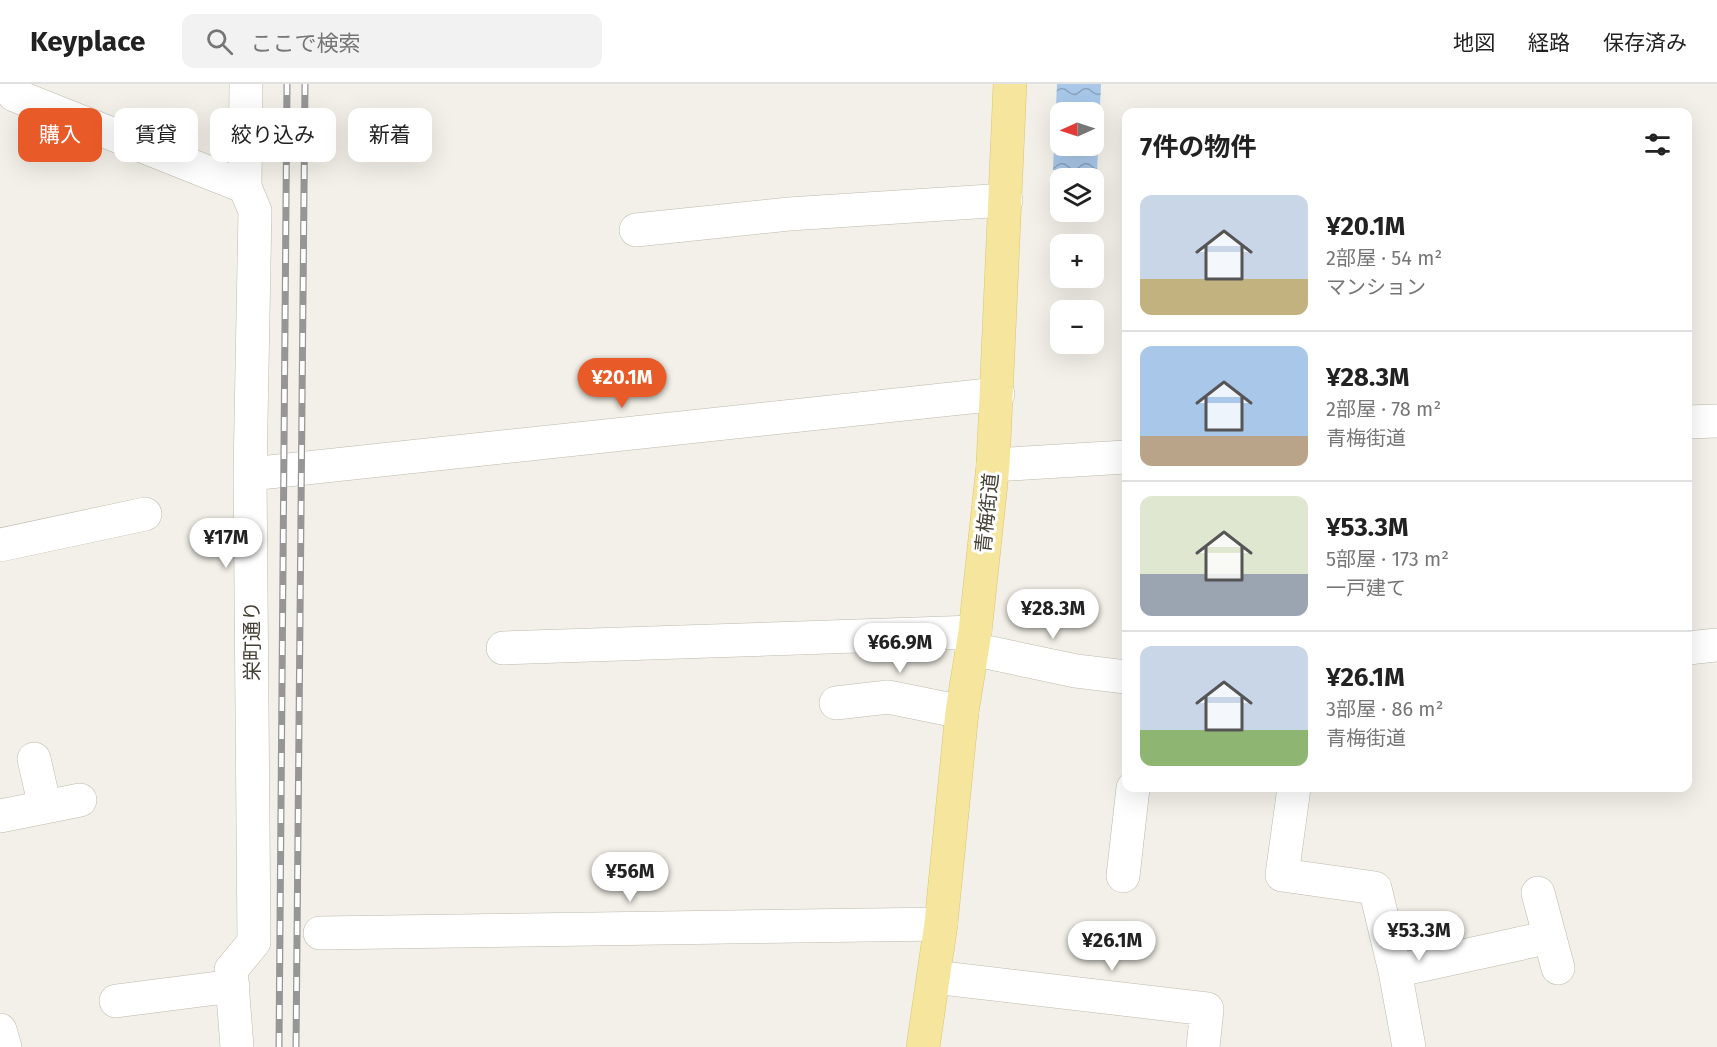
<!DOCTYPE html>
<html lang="ja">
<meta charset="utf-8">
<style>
body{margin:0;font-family:"Fira Sans","Noto Sans JP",sans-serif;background:#f2f2f2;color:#222;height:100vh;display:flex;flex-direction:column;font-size:22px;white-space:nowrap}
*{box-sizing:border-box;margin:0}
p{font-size:20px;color:#767676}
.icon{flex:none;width:33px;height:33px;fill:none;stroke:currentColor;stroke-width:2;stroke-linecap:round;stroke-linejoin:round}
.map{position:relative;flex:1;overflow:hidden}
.side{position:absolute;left:1122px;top:24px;width:570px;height:684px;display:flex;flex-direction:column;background:#fff;border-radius:12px;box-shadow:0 6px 24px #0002}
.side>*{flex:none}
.banner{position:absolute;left:18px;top:24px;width:570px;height:54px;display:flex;gap:12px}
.needle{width:39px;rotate:267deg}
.tools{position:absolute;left:1050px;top:18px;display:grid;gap:12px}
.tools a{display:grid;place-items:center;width:54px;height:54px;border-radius:12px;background:#fff;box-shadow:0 6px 24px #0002;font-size:30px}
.price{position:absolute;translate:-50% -51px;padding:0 14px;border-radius:21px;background:#fff;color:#222;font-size:20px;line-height:39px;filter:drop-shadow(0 2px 3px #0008)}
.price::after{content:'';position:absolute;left:50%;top:36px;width:18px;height:14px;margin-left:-9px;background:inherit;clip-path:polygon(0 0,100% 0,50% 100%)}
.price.active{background:#e85b29;color:#fff}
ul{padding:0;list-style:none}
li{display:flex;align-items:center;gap:18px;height:150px;padding:0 18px}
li+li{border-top:2px solid #e0e0e0}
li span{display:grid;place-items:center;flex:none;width:168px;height:120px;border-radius:12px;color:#555}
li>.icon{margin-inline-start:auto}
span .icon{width:72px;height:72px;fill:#fffc;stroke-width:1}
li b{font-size:26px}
h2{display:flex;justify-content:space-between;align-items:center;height:72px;padding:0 18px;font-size:26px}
.tag{padding:0 21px;border-radius:12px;background:#fff;box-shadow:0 6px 24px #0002;font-size:21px;line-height:54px}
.tag.active{background:#e85b29;color:#fff}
header{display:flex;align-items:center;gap:36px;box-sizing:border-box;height:84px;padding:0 30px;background:#fff;border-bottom:2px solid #e0e0e0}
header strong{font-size:28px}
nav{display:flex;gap:33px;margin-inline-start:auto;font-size:21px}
.search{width:420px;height:54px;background:#f2f2f2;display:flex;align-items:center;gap:15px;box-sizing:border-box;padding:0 21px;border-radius:12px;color:#767676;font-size:22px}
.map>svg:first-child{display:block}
</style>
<header>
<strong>Keyplace</strong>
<div class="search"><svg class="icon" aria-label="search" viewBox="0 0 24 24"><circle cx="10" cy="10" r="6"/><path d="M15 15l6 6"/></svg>ここで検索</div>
<nav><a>地図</a><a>経路</a><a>保存済み</a></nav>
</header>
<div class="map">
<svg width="1717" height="963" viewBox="0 0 1717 963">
<defs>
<pattern id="water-waves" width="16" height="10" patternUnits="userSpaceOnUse" patternTransform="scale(1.5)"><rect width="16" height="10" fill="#a9c8ea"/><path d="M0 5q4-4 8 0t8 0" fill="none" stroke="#8ba4be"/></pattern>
</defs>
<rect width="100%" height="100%" fill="#f2f0e8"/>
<!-- water -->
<path fill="url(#water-waves)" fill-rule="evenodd" d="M1057,0H1101L1097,88L1053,86ZM1060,28H1094V62H1060Z"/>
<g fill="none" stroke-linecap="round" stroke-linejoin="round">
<!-- minor casing -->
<g stroke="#bdb9ab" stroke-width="34">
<path id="minor" d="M14,0V11L245,103
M636,146L789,130L1006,116
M1688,338L1717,337
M993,381L1126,373
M250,390L998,310
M0,461L145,430
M503,564L975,548
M1688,564L1717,561
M972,565L1076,587L1126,593
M836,619L888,613L962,628
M34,675L45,723
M1294,704L1282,791L1375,804L1395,887L1409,963
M0,732L80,716
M1123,792L1133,704
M1538,809L1558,884
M320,849L941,840
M1395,887L1550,853
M934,893L1207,925L1203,963
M116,917L233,902
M0,946L5,963
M237,963L231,886L254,858L250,390L255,127L245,103L246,0"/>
</g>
<!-- major casing -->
<g stroke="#dac56e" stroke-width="34">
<path id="major" d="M923,963L941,840L962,628L975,548L993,381L1010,0"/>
</g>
<!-- minor -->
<use href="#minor" stroke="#fff" stroke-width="33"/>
<!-- major -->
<use href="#major" stroke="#f6e69d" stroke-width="33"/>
<!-- rail casing -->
<g stroke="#969696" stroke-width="7">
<path id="rail" d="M279,963L287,0
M296,963L305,0"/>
</g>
<!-- rail -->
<use href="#rail" stroke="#fff" stroke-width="4.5" stroke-dasharray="14" stroke-linecap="butt"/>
</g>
<g text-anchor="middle" stroke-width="6" stroke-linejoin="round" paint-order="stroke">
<!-- street labels -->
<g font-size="20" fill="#454137" stroke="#fff">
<text transform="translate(987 429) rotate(-84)" y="7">青梅街道</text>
<text transform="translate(252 557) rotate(-90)" y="7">栄町通り</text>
</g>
</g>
</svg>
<div class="tools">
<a><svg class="needle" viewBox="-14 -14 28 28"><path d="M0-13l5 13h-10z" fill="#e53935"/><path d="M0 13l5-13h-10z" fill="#767676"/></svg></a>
<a><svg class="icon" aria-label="layers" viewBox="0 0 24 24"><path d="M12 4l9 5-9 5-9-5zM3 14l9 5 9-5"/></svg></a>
<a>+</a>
<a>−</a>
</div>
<b class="price active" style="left:622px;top:325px">¥20.1M</b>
<b class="price" style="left:226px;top:485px">¥17M</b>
<b class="price" style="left:1053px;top:556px">¥28.3M</b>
<b class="price" style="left:900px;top:590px">¥66.9M</b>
<b class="price" style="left:630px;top:819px">¥56M</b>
<b class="price" style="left:1419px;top:878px">¥53.3M</b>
<b class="price" style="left:1112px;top:888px">¥26.1M</b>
<div class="banner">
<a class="tag active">購入</a>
<a class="tag">賃貸</a>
<a class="tag">絞り込み</a>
<a class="tag">新着</a>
</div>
<section class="side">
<h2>7件の物件<svg class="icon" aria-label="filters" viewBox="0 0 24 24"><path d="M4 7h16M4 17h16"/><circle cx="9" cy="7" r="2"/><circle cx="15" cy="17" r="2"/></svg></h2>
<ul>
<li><span style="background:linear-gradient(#c9d6e8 70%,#c2b280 0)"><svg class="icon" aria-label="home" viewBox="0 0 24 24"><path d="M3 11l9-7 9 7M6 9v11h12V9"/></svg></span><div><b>¥20.1M</b><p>2部屋 · 54 m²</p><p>マンション</p></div></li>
<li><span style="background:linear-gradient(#a9c7e8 75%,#b9a48a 0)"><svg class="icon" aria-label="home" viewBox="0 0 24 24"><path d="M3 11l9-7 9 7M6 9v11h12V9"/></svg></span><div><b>¥28.3M</b><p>2部屋 · 78 m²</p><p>青梅街道</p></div></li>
<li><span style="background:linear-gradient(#dfe7d0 65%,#9aa5b1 0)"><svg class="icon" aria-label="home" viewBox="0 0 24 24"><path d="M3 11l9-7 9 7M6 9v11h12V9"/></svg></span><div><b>¥53.3M</b><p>5部屋 · 173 m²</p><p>一戸建て</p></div></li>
<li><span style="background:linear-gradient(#c9d6e8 70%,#8fb573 0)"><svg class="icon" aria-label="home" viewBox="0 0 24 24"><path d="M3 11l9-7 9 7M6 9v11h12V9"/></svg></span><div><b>¥26.1M</b><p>3部屋 · 86 m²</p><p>青梅街道</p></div></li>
</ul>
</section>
</div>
